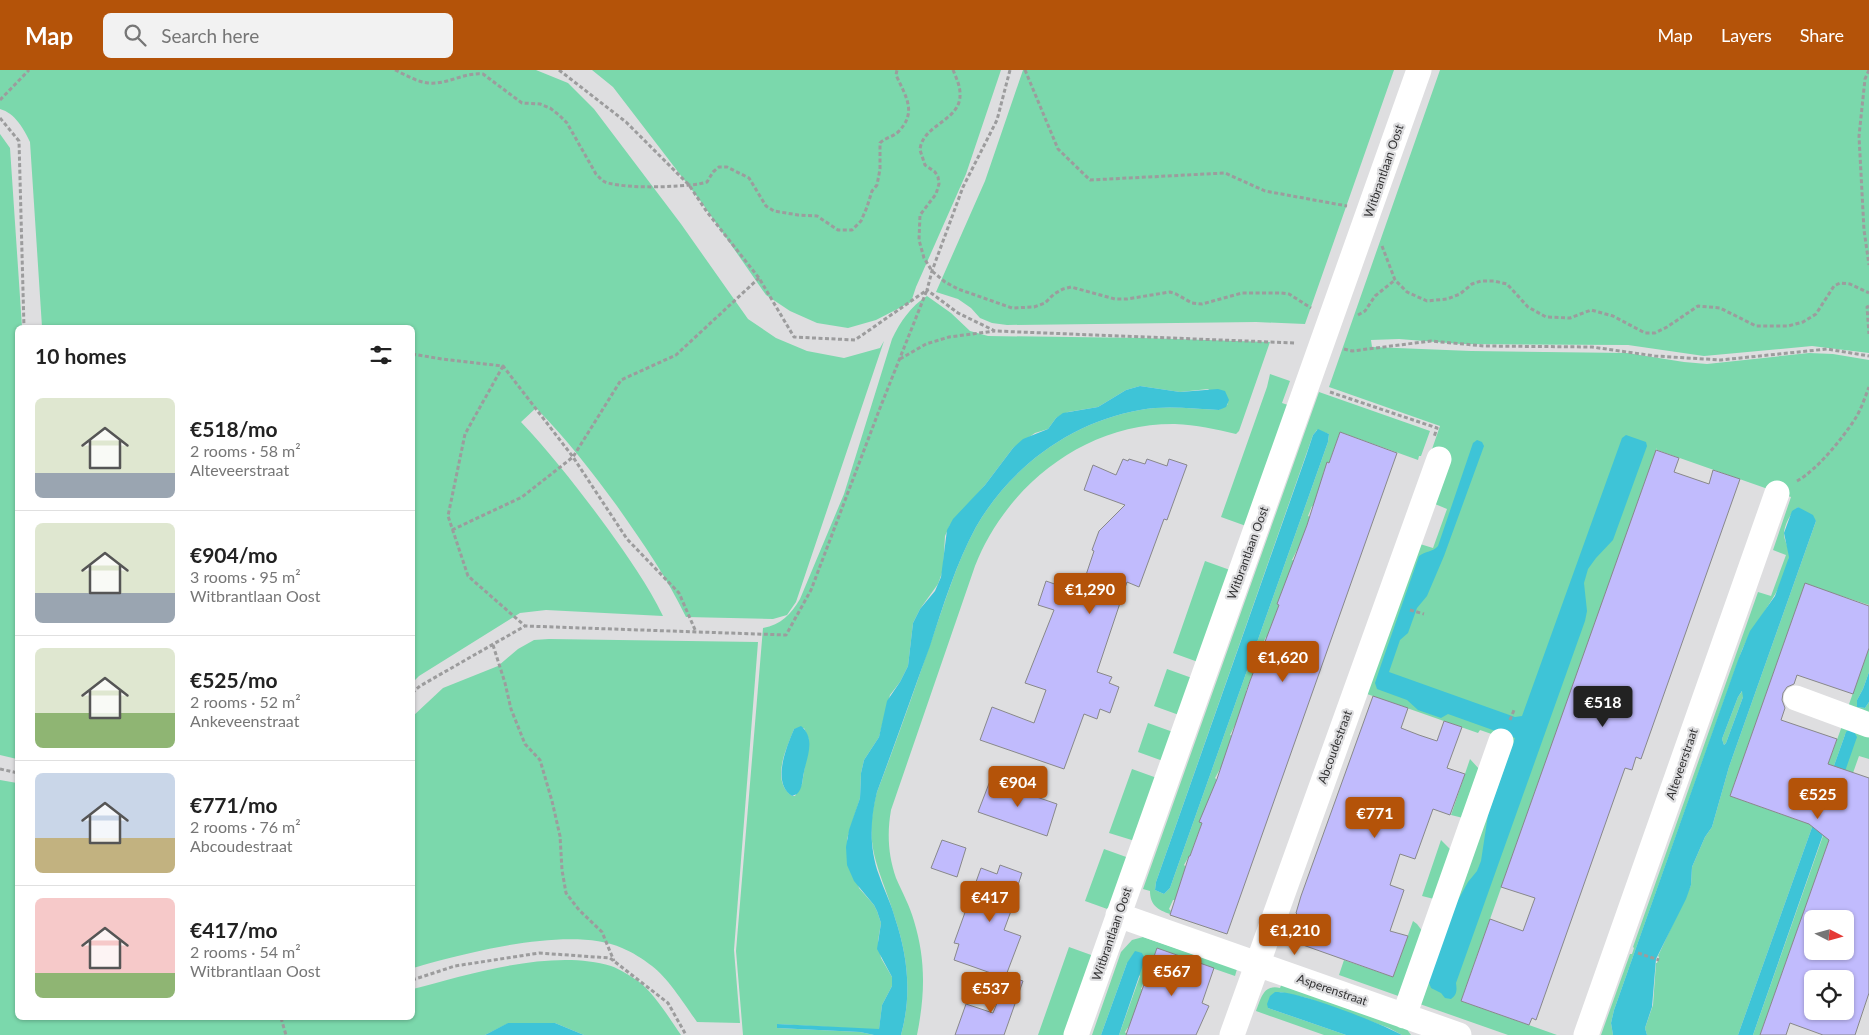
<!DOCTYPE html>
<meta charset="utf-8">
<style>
body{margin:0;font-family:Lato,sans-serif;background:#f2f2f2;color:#222;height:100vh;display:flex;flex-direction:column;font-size:19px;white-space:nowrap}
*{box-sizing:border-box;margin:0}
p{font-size:16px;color:#767676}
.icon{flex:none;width:28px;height:28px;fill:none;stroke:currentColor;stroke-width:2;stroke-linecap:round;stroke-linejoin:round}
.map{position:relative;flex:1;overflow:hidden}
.sheet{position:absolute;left:15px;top:255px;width:400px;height:695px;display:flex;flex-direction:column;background:#fff;border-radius:8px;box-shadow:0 1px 4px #0004}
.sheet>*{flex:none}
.needle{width:32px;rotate:96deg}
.fabs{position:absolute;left:1804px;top:840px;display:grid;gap:10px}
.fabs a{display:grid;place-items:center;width:50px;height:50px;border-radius:8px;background:#fff;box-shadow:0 1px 4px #0004;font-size:25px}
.price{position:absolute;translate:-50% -42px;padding:0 11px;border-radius:5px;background:#b45309;color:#fff;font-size:16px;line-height:32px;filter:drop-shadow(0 1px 2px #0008)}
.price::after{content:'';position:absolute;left:50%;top:30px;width:15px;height:11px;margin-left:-8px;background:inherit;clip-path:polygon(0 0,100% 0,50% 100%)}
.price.current{background:#222;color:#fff}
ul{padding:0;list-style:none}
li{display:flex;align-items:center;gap:15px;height:125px;padding:0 20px}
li+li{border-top:1px solid #e0e0e0}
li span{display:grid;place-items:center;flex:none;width:140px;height:100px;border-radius:8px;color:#555}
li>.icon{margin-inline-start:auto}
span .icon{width:60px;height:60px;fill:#fffc;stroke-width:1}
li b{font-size:21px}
h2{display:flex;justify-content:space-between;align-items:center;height:60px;padding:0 20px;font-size:21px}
header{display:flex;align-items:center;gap:30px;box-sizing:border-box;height:70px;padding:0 25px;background:#b45309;color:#fff}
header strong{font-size:24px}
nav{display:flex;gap:28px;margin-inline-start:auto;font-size:18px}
.search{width:350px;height:45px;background:#f2f2f2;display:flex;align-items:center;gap:12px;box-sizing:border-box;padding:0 18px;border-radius:8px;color:#767676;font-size:19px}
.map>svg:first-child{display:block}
</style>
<header>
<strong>Map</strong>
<div class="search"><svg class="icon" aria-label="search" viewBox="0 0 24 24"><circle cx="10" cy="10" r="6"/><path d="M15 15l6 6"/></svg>Search here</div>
<nav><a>Map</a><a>Layers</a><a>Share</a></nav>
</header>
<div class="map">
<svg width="1869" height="965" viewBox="0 0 1869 965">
<rect width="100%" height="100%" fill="#dedee0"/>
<!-- green -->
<path fill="#7bd8ac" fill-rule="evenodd" d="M0,0H536L568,13L594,39L681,154L748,249L776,268L807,281L844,288L880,278L884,271L796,532L787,545L773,549L686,547C666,506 643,473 617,436C592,402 566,368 536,338L521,352C553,386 581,422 608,459C628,487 648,515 663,546L546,540L520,543L419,606L413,612L412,258L42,257L30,72C24,59 15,43 0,39Z
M592,0H1001L966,104L916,217L911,232L876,250L848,258L817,253L790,241L766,225L702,133L613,17Z
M1023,0H1394L1305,254L1256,252L1007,255L992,253L980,248L971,238L958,229L936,222L985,111Z
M1440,0H1869V283L1812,276L1704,286L1628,275L1461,274L1399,269L1371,270L1372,277L1471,281L1627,283L1684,292L1707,294L1809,283L1833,284L1869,290V535L1805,514L1730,726L1806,753L1842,656L1869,665V689L1859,686L1760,965H1753L1825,760L1846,662L1738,965H1647L1645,958L1653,935L1656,893H1657L1659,887L1658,886L1691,815L1692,797L1705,767L1712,757L1729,697L1816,451L1798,437C1791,442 1784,455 1784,464C1784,471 1790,479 1789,487C1784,522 1756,548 1742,580L1614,940L1611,953L1613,965H1601L1630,884H1632L1634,878L1633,877L1758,522L1771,526L1786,485L1773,480L1791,427L1657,380V378L1461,931L1557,965H1508L1417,933L1509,670L1480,660L1478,663L1367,624L1420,474L1433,478L1447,439L1435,434L1431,382L1440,356L1329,317Z
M0,64L10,78L22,257L18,258L17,689L0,685Z
M927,226L951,243L970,261L988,266L1143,268L1270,272L1239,361L1236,364C1216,359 1196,355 1175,354C1085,353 1007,415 975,496L891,740C887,763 888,785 896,808C902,822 910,836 914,851C926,890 925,925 917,965H901C912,925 908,887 895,848C880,798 862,777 877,722C895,675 912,627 928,580C943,539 955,495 976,457C1011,396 1072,352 1140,340C1168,335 1192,339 1219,340L1228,334L1208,319L1180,322L1140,316L1126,320L1098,337L1068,342L1056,348L1048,359L1035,363L1013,378L985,415L950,455L945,466L943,500L938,514L920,539L913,553L908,596L900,612L890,625L879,667L864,690L861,703L860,728L847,769L859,818L874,835L877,841L881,853L878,871L881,888L892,907V916L882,935L879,960L777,954V958L860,962L874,965H743L736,881L763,558C781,555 791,544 800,529L844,424L892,269C900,252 911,236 927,226ZM804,658L809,670L802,714L795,726H792C770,710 787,678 794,659Z
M1270,304L1290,311L1282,333L1288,335L1246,456L1221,447L1267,317Z
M1319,322L1430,361L1421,386H1419L1418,390L1340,362L1329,393L1323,403L1325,404L1314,437L1312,436L1308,446L1310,447L1298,480H1297L1292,490L1295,491L1277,534L1279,535L1267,568L1266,567L1261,577L1263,578L1246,621L1248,622L1237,655H1235L1230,665L1233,666L1221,699H1220L1215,708L1217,710L1200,752L1202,753L1190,786H1189L1184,795L1186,797L1175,830H1173L1169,839L1171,841L1170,844C1158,840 1150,835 1150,821L1143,819ZM1317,360L1329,364L1328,372L1170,818L1164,824L1155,820L1156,812L1313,365Z
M1205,491L1230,500L1198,592L1173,583Z
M549,569L758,572L734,880L740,953L697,952C685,935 668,908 652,896C643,889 632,882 622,878C571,855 465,883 413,898V646L443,618L498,596L518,579L534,570Z
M1869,578V602L1863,619L1857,630V637L1865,638L1869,632V645L1848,637Z
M1167,599L1192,608L1179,645L1154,636Z
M1743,620V627L1726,673L1724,675L1722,669L1738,627Z
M1148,653L1173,662L1163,691L1138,682Z
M1470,689L1480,700L1463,748L1451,745Z
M1132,699L1157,708L1135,771L1109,763Z
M0,710L17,713L18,948H284L289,949L412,948L413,919C470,904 553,878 611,896C620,899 630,906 638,911C655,924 669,948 681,965H584L555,953H509L485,965H0Z
M1441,770L1451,780L1434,829L1422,826Z
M1104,779L1129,788L1110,840L1085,831Z
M1413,851L1417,854L1423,862L1404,928L1339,905L1344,890L1393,907Z
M1143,867L1237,899L1235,906L1157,879L1147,909H1145L1141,919L1143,920L1131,953L1125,962L1127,965H1119L1140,906L1127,893L1101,965H1092L1121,882L1132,870Z
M1069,877L1094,886L1066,965H1038Z
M1282,913L1406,958L1411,965H1402L1389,958L1307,928L1280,922L1268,938L1346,965H1324L1256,941C1261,929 1263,914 1280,918Z"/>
<!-- water -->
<path fill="#3ec4d7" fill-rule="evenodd" d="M1140,316L1180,322L1218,319L1225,321L1229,330L1226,337L1219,340C1192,339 1168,335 1140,340C1072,352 1011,396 976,457C956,494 943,536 930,576C912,625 895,674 877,722C870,750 869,778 879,805C884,820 891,833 895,848C908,887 912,925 901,965H874L860,962L777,958V954L879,959L882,935L892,916V907L877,879L881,853L877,841L874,835L854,811L847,795L846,777L849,760L860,728L861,703L864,690L879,667L887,631L900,612L908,596L913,553L920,539L935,521L941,507L947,460L953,449L985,415L1013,378L1023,369L1048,359L1056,348L1063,343L1098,337L1126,320Z
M1318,359L1329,364L1328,372L1170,818L1164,824L1155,820L1156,812L1306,386L1313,365Z
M1626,365L1646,372L1647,376L1613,470L1596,488L1588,499L1584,513L1587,541L1585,551L1456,913C1457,920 1457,925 1451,929L1445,928L1441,923L1431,918L1428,910L1458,830L1468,812L1477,801L1481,791L1488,745L1515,668L1448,644L1441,648L1418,640L1407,630L1377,619L1375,613L1381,595L1419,486C1425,481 1433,482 1438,476L1473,373L1477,370L1482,372L1484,376L1444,486L1427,526L1417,538L1408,563L1400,570L1389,602L1515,647L1522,646L1622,368Z
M1798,437L1813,445L1816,451L1729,697L1712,757L1705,767L1692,797L1691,815L1686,829L1656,889L1652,937L1645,958L1647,965H1613L1611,953L1614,940L1738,590L1750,561L1775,526L1789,487L1784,463L1792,441ZM1742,621L1743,627L1726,673L1724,675L1722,669L1738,627Z
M1869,602V632L1865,638L1857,637V630L1863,619Z
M801,656C816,669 807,686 804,702C802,710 803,718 797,724L792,726C771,713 787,676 794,659Z
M1849,659L1853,660L1857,667L1753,965H1738L1846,662Z
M1135,881L1142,883L1145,889L1119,965H1101L1127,893Z
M1275,922C1297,920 1380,953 1402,965H1346L1268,938L1267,934L1270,926Z
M508,953H555L584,965H485Z"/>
<!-- building -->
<path fill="#c1bbfd" stroke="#88888a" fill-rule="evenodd" d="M1340,362L1397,383L1227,864L1170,845L1189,786H1190L1202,753L1199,752L1217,709L1250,611L1279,535L1277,534L1307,455L1327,392L1329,393Z
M1656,380L1679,388L1674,402L1709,414L1713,400L1740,409L1641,689L1636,687L1632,700L1625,698L1536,950L1532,948L1529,955L1461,931L1490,849L1523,861L1535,828L1501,817Z
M1123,389L1128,391L1129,389L1145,394L1147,389L1167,396L1169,389L1187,395L1167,450L1164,449L1139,517L1127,512L1097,602L1112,607L1109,613L1119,617L1110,643L1100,639L1097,649L1084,644L1064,699L980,670L992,637L1034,653L1046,620L1025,613L1054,540L1038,535L1046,511L1080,523L1094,481L1092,480L1099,461L1125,435L1084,420L1093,395L1116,405Z
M1805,513L1869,536V578L1853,624L1797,605L1794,614L1787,617L1783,623L1782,630L1785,638L1781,650L1837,669L1828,694L1869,708V923L1855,965H1823L1790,953L1786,965H1760L1829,770L1809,754L1730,726ZM1812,849H1845V881H1812ZM1812,909H1845V941H1812Z
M1373,626L1408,638L1401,658L1419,665L1437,671L1444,651L1462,657L1447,698L1465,704L1450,745L1433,739L1415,789L1400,784L1390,815L1404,820L1390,861L1408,866L1393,907L1286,869L1297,844L1296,843L1301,826Z
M990,711L1057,734L1047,766L978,742Z
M942,770L966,778L957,807L931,798Z
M1000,795L1022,803L1016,821L1018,822L1004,860L1021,866L1005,908L954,890L959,874L954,873L981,798L997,804Z
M1157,878L1214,898L1202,933L1209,936L1196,965H1126Z
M1008,906L1023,911L1004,965H955L966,934L993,943Z"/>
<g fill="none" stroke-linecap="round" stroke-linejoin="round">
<!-- path -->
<path stroke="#9c9c9d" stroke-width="3" stroke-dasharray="4 2.5" stroke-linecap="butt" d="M395,0C406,5 417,12 428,13C447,15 464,2 483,4L522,33L540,34L550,38L559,45L567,53L596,104C600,108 603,112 608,113C632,119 675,117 699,114L707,112L713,102L719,97H727L749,108L766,136L774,141L798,145L817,146L838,160H852L861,151L867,137L872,121L877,115L880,99V73C885,68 892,67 897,63C918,43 906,27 896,5L897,0
M559,0L626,52L689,115L707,142L759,208L794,267L855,270L927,220
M953,0C956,7 960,16 960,23C962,51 922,54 920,80L925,95L935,102L938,107L939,114L936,124L920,145L919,170L924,188L932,201L945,212L958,219L1012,238L1034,237L1045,233L1054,224L1063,219L1071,217L1115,229H1127L1170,222L1176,224L1192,233L1202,234L1242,223H1281L1289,224L1311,238
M1010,0L997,50L963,117L932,201L927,220L958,243L995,261L1296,273
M1025,0L1058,79L1090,110L1225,103L1265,121L1347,136
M1869,0L1865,9L1859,66L1864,160L1869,195
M0,30L29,0
M0,48L19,71L24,258
M1382,176L1395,210L1407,222L1427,231L1447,229L1460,224L1472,214L1481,211H1494L1507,214L1528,237L1546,247L1570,248L1591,240L1613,246L1645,263H1655L1667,257L1698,236L1720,238L1756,256H1788L1803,252L1816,244L1834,216L1840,213L1850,214L1869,223
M1869,236L1867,237L1869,264
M1358,245L1365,241L1375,226L1395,210
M1344,279L1352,281L1431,271L1484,276L1592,277L1655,286L1721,290L1827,279L1869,286
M412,284L442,289L503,296L573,387L627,469L679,523L696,562
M900,289L926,274L949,267L995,261
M503,296L465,364L448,446L468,506L525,556
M1330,322L1437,358L1434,367
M1797,411C1817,400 1842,369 1855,349C1861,340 1865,327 1869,317
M452,460L522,427L573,387L621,310L676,285L759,208
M1410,540L1424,544
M493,575L505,613L511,639L525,674L540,690L552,731L560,766L562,800L566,823L579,840L602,862L614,891
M412,623L420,616L525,556L786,565L811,520L880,338L927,220
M1510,650L1514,640
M0,699L18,703
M1638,883L1659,890
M412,910L455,896L539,883L610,888L668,933L686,965
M281,948L286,965"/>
<!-- minor -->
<path stroke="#fff" stroke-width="25" d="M1796,628L1869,655
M1118,845L1459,965
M1404,946L1501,671
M1076,965L1419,0
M1232,965L1439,389
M1586,965L1777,423"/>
</g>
<g text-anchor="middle" stroke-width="4.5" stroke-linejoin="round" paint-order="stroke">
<!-- street labels -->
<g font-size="12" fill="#313132" stroke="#dedee0">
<text transform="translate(1384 101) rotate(-71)" y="4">Witbrantlaan Oost</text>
<text transform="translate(1248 483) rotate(-70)" y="4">Witbrantlaan Oost</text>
<text transform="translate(1335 677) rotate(-70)" y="4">Abcoudestraat</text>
<text transform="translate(1682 694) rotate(-71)" y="4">Alteveerstraat</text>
<text transform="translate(1112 864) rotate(-71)" y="4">Witbrantlaan Oost</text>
<text transform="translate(1332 920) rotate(19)" y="4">Asperenstraat</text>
</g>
</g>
</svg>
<div class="fabs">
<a><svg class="needle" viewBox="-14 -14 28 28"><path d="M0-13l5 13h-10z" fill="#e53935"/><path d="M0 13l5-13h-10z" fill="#767676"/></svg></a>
<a><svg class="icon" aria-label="locate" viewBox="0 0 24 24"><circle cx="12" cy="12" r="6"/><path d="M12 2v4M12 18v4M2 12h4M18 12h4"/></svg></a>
</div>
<b class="price" style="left:1090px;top:545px">€1,290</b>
<b class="price" style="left:1283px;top:613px">€1,620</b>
<b class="price current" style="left:1603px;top:658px">€518</b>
<b class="price" style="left:1018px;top:738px">€904</b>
<b class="price" style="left:1818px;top:750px">€525</b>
<b class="price" style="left:1375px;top:769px">€771</b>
<b class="price" style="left:990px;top:853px">€417</b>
<b class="price" style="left:1295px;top:886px">€1,210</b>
<b class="price" style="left:1172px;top:927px">€567</b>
<b class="price" style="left:991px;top:944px">€537</b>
<section class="sheet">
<h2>10 homes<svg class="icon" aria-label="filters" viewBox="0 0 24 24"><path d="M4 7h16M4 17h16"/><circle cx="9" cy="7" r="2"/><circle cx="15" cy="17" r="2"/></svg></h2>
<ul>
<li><span style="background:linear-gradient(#dfe7d0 75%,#9aa5b1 0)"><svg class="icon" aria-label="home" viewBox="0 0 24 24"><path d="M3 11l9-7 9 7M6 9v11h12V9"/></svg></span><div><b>€518/mo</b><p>2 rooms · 58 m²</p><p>Alteveerstraat</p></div></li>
<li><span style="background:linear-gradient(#dfe7d0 70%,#9aa5b1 0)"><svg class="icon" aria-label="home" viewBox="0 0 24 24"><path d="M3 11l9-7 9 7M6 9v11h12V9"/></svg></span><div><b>€904/mo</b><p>3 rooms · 95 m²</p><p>Witbrantlaan Oost</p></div></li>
<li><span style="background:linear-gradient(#dfe7d0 65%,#8fb573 0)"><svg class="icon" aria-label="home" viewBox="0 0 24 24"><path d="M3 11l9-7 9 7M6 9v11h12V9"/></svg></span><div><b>€525/mo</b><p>2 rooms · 52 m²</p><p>Ankeveenstraat</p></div></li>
<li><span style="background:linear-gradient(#c9d6e8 65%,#c2b280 0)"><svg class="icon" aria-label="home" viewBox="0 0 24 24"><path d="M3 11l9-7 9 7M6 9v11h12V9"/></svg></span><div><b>€771/mo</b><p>2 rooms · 76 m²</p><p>Abcoudestraat</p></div></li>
<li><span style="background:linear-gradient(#f6c9c9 75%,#8fb573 0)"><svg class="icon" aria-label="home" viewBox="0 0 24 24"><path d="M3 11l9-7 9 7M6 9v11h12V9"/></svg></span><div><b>€417/mo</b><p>2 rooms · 54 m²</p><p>Witbrantlaan Oost</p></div></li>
</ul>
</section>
</div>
